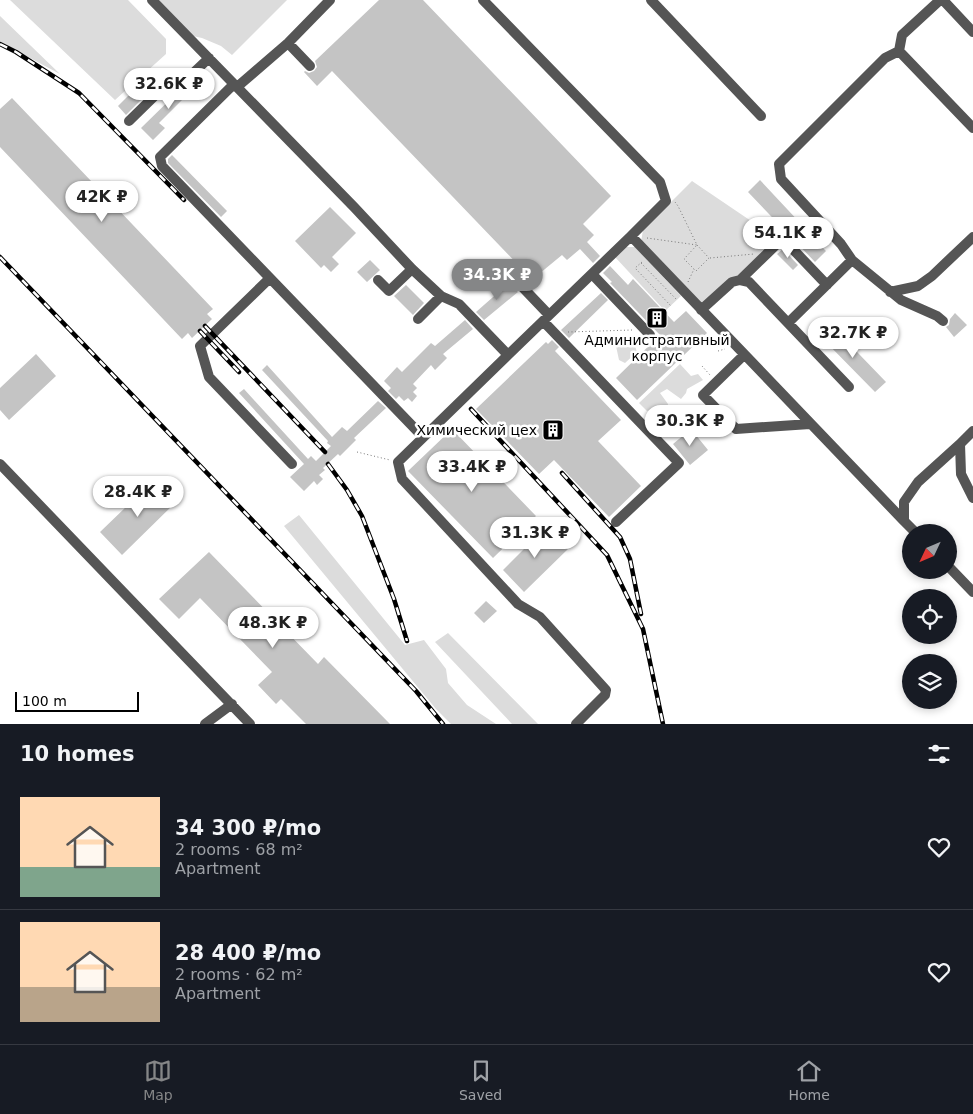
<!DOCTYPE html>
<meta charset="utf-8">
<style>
body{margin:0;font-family:"DejaVu Sans",sans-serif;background:#242831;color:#f1f3f6;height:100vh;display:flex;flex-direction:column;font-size:19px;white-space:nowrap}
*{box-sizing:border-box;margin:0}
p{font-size:16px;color:#9ea1a6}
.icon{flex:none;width:28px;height:28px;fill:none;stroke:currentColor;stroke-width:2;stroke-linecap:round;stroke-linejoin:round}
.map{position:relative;height:724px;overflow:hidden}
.details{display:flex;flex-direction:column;background:#171b24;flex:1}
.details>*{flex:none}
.needle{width:32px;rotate:226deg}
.tools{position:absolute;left:902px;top:524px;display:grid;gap:10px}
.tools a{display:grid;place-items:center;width:55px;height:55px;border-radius:50%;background:#171b24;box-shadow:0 2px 8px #0003;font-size:25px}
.scale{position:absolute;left:15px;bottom:12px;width:124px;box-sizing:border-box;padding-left:5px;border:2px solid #000;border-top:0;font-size:14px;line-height:18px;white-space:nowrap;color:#000;-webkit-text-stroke:4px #fff;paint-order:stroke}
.price{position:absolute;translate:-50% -42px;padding:0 11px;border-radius:18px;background:#fff;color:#222;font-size:16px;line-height:32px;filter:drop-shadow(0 1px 2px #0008)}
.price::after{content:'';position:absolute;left:50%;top:30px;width:15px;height:11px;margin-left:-8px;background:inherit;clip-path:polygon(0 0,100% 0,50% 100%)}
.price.on{background:#858687;color:#fff}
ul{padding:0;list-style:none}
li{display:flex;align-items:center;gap:15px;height:125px;padding:0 20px}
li+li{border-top:1px solid #363941}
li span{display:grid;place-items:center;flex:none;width:140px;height:100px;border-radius:0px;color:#555}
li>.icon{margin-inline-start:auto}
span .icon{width:60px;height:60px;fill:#fffc;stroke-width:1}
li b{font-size:21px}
h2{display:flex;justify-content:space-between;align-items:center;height:60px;padding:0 20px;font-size:21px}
.dock{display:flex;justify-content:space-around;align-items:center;height:70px;border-top:1px solid #363941;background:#171b24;font-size:14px;color:#9ea1a6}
.dock a{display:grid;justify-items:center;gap:2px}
.dock .on{color:#858687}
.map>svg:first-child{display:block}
</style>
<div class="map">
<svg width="973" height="724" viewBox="0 0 973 724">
<rect width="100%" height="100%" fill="#fff"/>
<!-- green -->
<path fill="#dcdcdc" d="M10,0H128L166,39V54L115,100Z
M158,0H287L232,55L221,46L202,38L193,36Z
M0,16L60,74L0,42Z
M692,181L766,231L775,242L743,275L702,306L641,242L643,230Z
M624,247H635L681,296L665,311L615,257Z
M634,343L637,352L625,363L619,360L616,346Z
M680,364L691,376L698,374L703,380L687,389L686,393L681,399L667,389L660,393L668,404L666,417L657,421V408L647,411L639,403Z
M299,515L405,645L424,640L446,669L448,683L467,705L496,724H451L436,709L284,526Z
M448,633L538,724H512L435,642Z"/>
<!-- building -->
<path fill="#c4c4c4" d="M379,0H423L611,196L583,224L594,235L587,242L600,256L593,263L580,249L567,260L562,255L528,283L520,275L524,271L332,71L317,86L304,72L305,71L309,73L314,71L317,67L315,61Z
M194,82L201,88L189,99L186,96L159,123L165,128L153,140L141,128L186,84Z
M139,85L147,94L126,115L118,106Z
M12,98L213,309L207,314L212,319L192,338L188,333L182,339L0,147V109Z
M172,155L227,211L221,217L168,163V159Z
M760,180L817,241L822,236L829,243L823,248L826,251L815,262L748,192Z
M330,207L356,233L332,257L339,264L331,272L324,265L321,268L295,241Z
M783,249L798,265L793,270L777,254Z
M370,260L380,270L367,282L357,272Z
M610,266L628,285L633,279L674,322L686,311L707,333L637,400L616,378L660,335L610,283L612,282L603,273Z
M509,283L518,292L484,320L476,312Z
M406,285L424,303L413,315L394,296Z
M601,293L608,300L569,338L561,330Z
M955,313L967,325L954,337L946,327L949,325L950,319Z
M465,320L473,329L443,354L447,358L435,370L431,365L413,384L417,388L413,392L417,396L412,402L408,398L404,401L399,396L396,399L388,391L391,388L384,381L397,367L402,372L431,343L435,346Z
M831,325L886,382L875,392L820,336Z
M552,340L559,347L555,351L621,420L598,441L641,486L609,517L554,460L539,474L476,409L546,342L548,344Z
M36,354L56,376L9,420L0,410V388Z
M267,365L332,437L342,427L347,431L378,401L386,408L354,438L356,440L340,456L338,454L323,468L325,470L319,475L323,479L317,485L314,481L304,491L290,477L304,464L239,393L244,389L308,459L311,456L316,461L331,446L327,443L328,441L262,370Z
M452,429L536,516L493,558L408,471Z
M691,429L708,450L690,465L673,444Z
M154,480L175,503L122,555L100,532Z
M546,527L568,549L524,592L503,570Z
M209,552L318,664L324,657L390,724H306L281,699L276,704L258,685L272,672L200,598L179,619L159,599Z
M486,601L497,611L484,623L474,613Z"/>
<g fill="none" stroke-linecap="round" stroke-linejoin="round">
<!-- path -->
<path stroke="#777" stroke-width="1" stroke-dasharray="1 2.5" stroke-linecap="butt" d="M647,238L697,245L678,206L675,202
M697,245L709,258L696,271L684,259Z
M710,258L754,254
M642,262L635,268L671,306
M641,263L677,300
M688,282L694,269
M568,332L632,330
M710,342L714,337
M718,351L725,349
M702,366L710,375
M357,452L390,460"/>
<!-- minor -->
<path stroke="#555" stroke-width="10" d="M152,0L354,207L412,269L441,296L459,304L508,355L631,236L904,521
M483,0L660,182L666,201L631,236
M651,0L761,116
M940,0L902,35L899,51L973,128
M943,0L973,32
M288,43L310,66
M899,51L885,58L779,164L781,179L841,244L852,260L901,300L937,316L943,321
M234,84L160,157L162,166L423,437
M237,87L288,43L330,0
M129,121L173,78L189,77L209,58
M509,273L549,315
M592,274L650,335
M270,278L200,346L209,377L292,464
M378,280L389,291L412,269
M740,280L778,243L786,242L827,285
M890,292L918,286L932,276L973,237
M701,310L732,282L740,280L749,282L849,387
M418,319L441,296
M543,321L679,463L616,522
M788,323L852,260
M508,355L398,462L402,479L518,604L540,617L606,690L605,695L576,724
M744,355L703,395L736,429L810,424
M973,431L960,444L961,474L973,498
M0,464L250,724
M915,532L904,521V502L918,482L960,444
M949,567L973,592
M205,724L232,704"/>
<!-- rail casing -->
<g stroke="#000" stroke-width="4.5">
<path id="rail" d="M0,44L16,52L79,93L184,200
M0,257L416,691L443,724
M205,326L325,452
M200,331L239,372
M471,409L607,555L643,629L663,724
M328,464L347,490L362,516L394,599L407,641
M562,473L620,537L630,559L641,614"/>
</g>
<!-- rail -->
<use href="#rail" stroke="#fff" stroke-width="2.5" stroke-dasharray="8" stroke-linecap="butt"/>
</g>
<!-- icons -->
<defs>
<g id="building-square" transform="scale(1.125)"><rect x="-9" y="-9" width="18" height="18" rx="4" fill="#000" stroke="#fff"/><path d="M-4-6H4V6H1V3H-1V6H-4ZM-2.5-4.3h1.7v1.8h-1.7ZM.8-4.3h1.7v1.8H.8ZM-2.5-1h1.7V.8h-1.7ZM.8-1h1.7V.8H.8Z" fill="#fff"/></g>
</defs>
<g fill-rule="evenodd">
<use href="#building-square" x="657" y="318"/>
<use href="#building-square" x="553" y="430"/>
</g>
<g text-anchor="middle" stroke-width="5" stroke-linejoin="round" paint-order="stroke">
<!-- poi labels -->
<g font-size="14" fill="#000" stroke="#fff">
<text x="657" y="345">Административный<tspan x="657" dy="16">корпус</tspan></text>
<text x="537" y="435" text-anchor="end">Химический цех</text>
</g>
</g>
</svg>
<div class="tools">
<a><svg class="needle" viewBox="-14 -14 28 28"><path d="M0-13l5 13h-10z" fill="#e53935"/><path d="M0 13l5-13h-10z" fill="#9ea1a6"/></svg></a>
<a><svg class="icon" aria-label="locate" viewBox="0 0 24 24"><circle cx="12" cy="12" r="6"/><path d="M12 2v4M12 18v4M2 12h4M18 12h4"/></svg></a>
<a><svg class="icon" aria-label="layers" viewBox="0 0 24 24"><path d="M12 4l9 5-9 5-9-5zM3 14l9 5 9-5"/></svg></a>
</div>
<div class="scale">100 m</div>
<b class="price" style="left:169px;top:110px">32.6K ₽</b>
<b class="price" style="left:102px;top:223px">42K ₽</b>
<b class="price" style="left:788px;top:259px">54.1K ₽</b>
<b class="price on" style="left:497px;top:301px">34.3K ₽</b>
<b class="price" style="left:853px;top:359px">32.7K ₽</b>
<b class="price" style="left:690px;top:447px">30.3K ₽</b>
<b class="price" style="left:472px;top:493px">33.4K ₽</b>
<b class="price" style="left:138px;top:518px">28.4K ₽</b>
<b class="price" style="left:535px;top:559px">31.3K ₽</b>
<b class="price" style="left:273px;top:649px">48.3K ₽</b>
</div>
<section class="details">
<h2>10 homes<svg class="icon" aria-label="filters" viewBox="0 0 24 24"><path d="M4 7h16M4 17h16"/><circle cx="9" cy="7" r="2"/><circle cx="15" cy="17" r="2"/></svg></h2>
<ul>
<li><span style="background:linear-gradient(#ffd9b3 70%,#7fa58c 0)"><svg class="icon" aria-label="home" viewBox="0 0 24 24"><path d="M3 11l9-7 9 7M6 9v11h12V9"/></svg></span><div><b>34 300 ₽/mo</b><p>2 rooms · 68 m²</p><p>Apartment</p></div><svg class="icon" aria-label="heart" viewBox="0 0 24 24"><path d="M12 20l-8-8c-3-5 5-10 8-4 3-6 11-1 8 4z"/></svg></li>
<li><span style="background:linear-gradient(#ffd9b3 65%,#b9a48a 0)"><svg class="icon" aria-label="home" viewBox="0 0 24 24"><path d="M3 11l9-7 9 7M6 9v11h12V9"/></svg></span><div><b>28 400 ₽/mo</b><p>2 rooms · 62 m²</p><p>Apartment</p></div><svg class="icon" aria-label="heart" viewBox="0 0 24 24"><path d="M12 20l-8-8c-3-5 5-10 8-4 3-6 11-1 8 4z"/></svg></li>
</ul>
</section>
<nav class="dock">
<a class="on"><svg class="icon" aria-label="map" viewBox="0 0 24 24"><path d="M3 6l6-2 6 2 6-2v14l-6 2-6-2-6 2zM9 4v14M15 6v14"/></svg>Map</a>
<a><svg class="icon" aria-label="saved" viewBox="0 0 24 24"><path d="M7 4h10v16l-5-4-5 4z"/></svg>Saved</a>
<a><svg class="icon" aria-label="home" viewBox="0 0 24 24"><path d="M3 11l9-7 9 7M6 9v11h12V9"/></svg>Home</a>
</nav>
